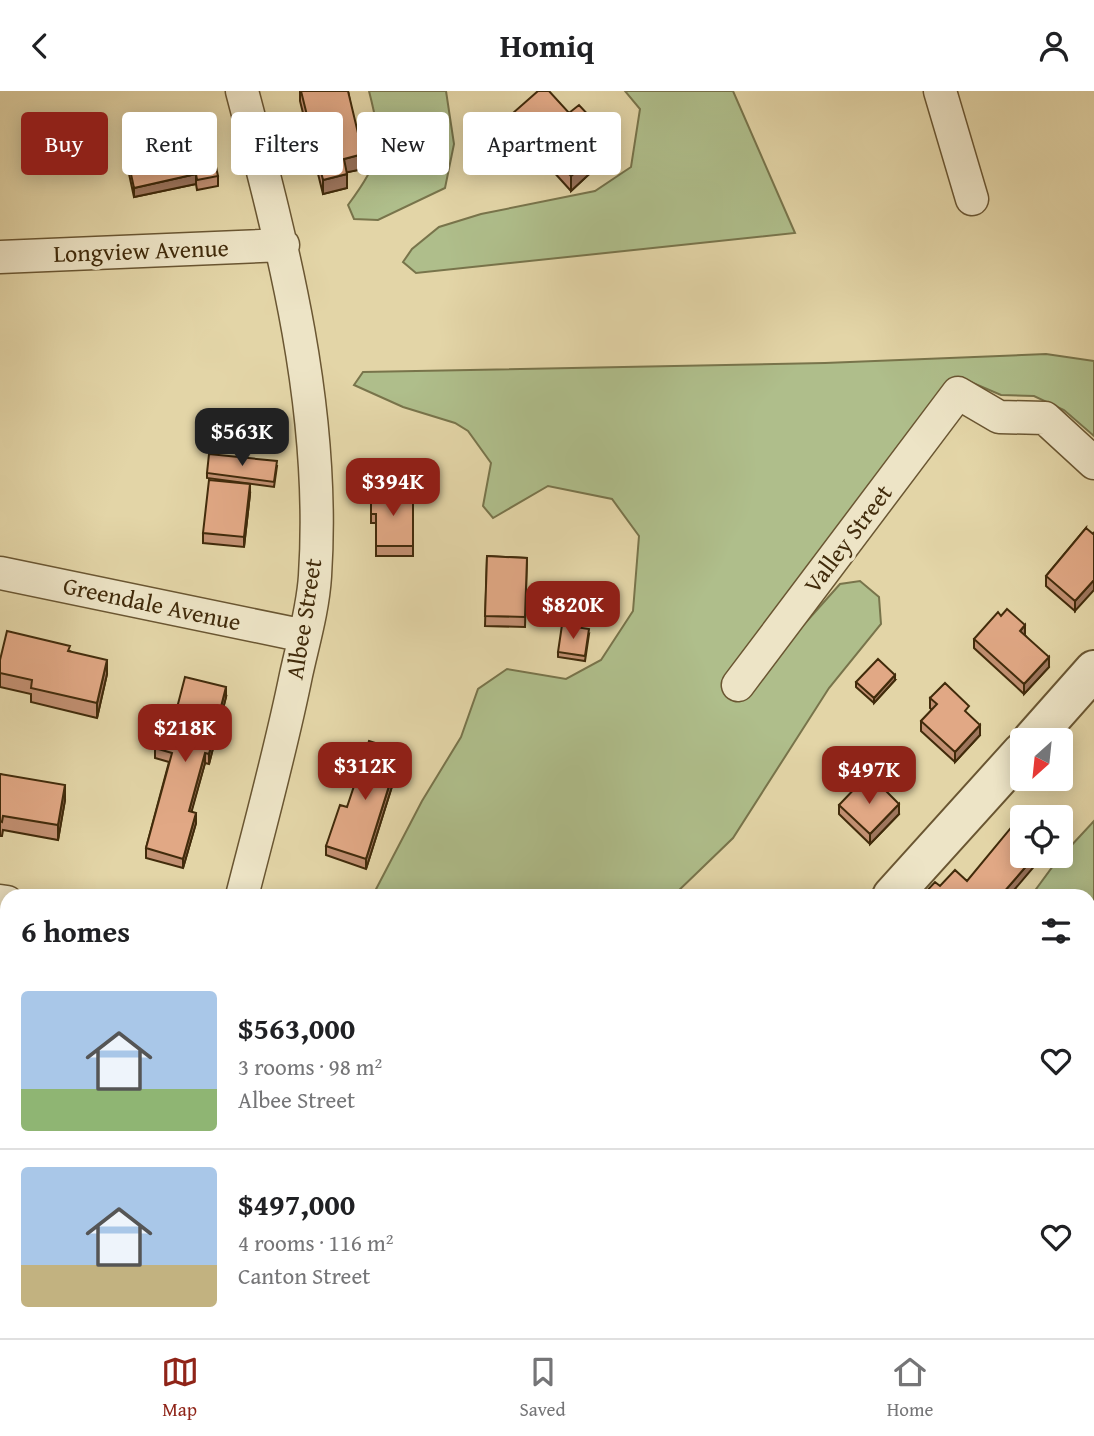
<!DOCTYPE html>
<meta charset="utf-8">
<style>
body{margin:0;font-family:"Gentium Book Plus",serif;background:#f6f6f6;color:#202124;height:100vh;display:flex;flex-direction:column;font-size:26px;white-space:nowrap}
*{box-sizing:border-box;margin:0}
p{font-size:23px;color:#757577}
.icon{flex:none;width:38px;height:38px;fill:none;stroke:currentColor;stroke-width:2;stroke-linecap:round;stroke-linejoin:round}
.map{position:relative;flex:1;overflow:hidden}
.sheet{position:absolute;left:0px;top:798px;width:1096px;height:450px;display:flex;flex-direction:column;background:#fff;border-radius:21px 21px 0 0;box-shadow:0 4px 18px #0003}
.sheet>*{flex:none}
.guide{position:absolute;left:21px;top:21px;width:700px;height:63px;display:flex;gap:14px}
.needle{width:46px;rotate:207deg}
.tools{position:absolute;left:1010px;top:637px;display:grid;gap:14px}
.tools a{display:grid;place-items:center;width:63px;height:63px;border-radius:7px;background:#fff;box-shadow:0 4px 18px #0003;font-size:35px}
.price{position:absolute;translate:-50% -60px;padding:0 16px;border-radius:14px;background:#8f2418;color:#fff;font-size:23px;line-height:46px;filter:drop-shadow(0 2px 4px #0008)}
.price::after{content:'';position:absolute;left:50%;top:42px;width:21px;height:16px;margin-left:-10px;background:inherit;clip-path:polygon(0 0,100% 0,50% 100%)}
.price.current{background:#222;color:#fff}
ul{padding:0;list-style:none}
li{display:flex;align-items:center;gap:21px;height:175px;padding:0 21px}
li+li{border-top:2px solid #e0e0e0}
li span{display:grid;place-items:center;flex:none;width:196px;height:140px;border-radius:7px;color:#555}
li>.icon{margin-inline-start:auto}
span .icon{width:84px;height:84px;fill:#fffc;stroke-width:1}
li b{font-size:30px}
h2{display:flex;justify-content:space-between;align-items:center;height:84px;padding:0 21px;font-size:30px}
.tag{padding:0 24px;border-radius:7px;background:#fff;box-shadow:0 4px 18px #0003;font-size:24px;line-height:63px}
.tag.current{background:#8f2418;color:#fff}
header{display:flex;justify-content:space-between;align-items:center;height:91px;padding:0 21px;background:#fff;font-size:32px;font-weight:800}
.menu{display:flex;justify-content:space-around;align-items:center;height:98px;border-top:2px solid #e0e0e0;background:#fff;font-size:19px;color:#757577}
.menu a{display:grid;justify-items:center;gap:4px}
.menu .current{color:#8f2418}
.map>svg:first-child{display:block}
</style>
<header><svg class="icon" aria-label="back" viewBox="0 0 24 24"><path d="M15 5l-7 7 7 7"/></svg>Homiq<svg class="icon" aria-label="person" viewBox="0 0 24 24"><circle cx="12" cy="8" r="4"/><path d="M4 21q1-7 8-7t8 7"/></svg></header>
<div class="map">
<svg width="1094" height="1247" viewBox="0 0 1094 1247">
<rect width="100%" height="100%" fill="#e3d5a7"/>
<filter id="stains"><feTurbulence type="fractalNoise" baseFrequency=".00286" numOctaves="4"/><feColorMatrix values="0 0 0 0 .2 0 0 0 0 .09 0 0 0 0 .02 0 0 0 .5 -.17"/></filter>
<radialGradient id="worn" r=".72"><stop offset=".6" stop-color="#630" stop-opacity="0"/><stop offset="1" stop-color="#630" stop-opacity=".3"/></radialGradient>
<!-- green -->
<path fill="#afbe8b" stroke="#78744b" stroke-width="2" d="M369,0H446L454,53L445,97L378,129L354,128L348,114C382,68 383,55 369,0Z
M625,0H733L795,142L416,182L403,171L412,158L439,136L481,123L595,100L631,76L640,18Z
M1046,263L1094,270V345L1064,319L1034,305L1001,304L966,289L742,603L840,493L860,490L879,506L881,533L829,597L733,747L673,805H370L374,802L422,710L461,646L478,598L507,578L566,588L601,569L633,520L639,445L612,408L548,395L493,427L483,415L491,372L468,340L455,332L403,316L354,294L363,281L825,272Z
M1094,730V975L1091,982L1094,992V1055L1089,1058L1088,805H1031L1056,771Z
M235,1241H483L481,1247H233Z
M687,1241H951L939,1247H680Z"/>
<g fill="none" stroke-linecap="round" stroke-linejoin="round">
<!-- minor casing -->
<g stroke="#6a5632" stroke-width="35">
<path id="minor" d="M940,0L972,108
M0,166L283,154
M0,482L305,545
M738,594L958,302L999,326L1045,327L1094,372
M242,805C261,731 281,658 296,584C303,552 313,518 315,485C326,319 284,159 242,0
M0,810L7,811
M0,1128L7,1130
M117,1247L119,1241"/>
</g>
<!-- tertiary casing -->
<g stroke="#6a5632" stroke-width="42">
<path id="tertiary" d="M1032,649L1094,579
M892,805L1022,661
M557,1247L560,1241"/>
</g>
<!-- minor -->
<use href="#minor" stroke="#ede4c6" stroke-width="32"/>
<!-- tertiary -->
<use href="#tertiary" stroke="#ede4c6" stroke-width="38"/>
</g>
<!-- wall -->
<path fill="#c29072" stroke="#412b0b" stroke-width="2" d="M300,0H348L363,78L347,81V97L323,103L300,10Z
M513,22H569L593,43L590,46L601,72L571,100L513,36Z
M183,58L218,85V95L197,99L196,93L134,106L126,69V60Z
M277,375L274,396L207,387V382Z
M371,399L413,401V465H376V432H371Z
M250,403L244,456L203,452V442Z
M1086,437L1075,520L1046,495V485Z
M487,465L527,467L525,536L485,535Z
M589,543L585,570L558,566V561Z
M1025,544L1049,576L1024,603L974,557V548Z
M70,560L107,583L97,627L31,611V603L0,596V569Z
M895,589L874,612L856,596V591Z
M226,606L209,673L205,672L191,721L196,732L183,777L146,767V757L169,671L155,667V657L171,640Z
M930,607L969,624L980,644L955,671L921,640V630L932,619L930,617Z
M400,670L366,778L326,764V755L347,716Z
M0,683L65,709L58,749L3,739L2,745H0Z
M870,700L899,723L870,753L839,723V714Z
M1094,1123V1157L1088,1154V1134Z
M21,1241H75L74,1247H20Z"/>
<!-- shaded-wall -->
<path fill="#9e765d" stroke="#412b0b" stroke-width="2" d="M593,29V43L583,52V38Z
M601,58V72L571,100V85Z
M363,63V78L344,82V68Z
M196,83V93L134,106V97Z
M347,83V97L323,103V89Z
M250,393V403L244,456V446Z
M1094,489V499L1075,520V510Z
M1025,534V544L1020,550V540Z
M1049,566V576L1024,603V593Z
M107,569V583L97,627V612Z
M895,584V589L874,612V607Z
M226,596V606L209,673V663Z
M980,634V644L955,671V661Z
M400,660V670L366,778V768Z
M205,662V672L189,730V720Z
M65,694V709L58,749V734Z
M899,713V723L870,753V743Z
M196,722V732L183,777V768Z
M1035,765H1043L1009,805H1003V802Z
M636,1241H641L637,1247H632Z
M1075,1241H1079V1247H1074Z"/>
<!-- building -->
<path fill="#e1a885" stroke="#412b0b" stroke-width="2" d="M301,0H348L363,63L344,68L347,83L323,89Z
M538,0H549L569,22L579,14L593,29L583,38L601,58L571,85L513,22Z
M181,48L183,58L211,52L218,85L197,89L196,83L134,97L126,60Z
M209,363L277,370L274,391L207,382Z
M209,389L250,393L244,446L203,442Z
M371,399L413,401V455H376V423H371Z
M1086,437L1093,443L1094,441V489L1075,510L1046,485Z
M487,465L527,467L525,526L485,525Z
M1007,518L1025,534L1020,540L1049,566L1024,593L974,548L998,521L1001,525Z
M562,534L589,538L585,565L558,561Z
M7,540L70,555L68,560L107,569L97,612L31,597L32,589L0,582V569Z
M878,568L895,584L874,607L856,591Z
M185,586L226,596L209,663L205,662L189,720L196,722L183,768L146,757L172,662L155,657L161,637L171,640Z
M945,592L969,615L965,620L980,634L955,661L921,630L937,613L930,607Z
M369,650L400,660L366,768L326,755L340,714L347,716Z
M0,683L65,694L58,734L3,725L2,731L0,730Z
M861,691L870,700L878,692L899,713L870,743L839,714Z
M1024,721L1030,726H1022V765H1035L1003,802L1006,805H922L935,791L940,795L955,779L967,790Z
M1094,1123V1147L1088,1144V1134Z
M21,1241H67L66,1247H20Z
M179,1241H214L212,1247H178Z
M599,1241H636L632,1247H596Z
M1035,1241H1078L1074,1247H1033L1032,1246Z"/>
<g text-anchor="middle" stroke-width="7" stroke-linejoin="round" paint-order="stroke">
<!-- street labels -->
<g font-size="24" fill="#412b0b" stroke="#ede4c6">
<text transform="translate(141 160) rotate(-2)" y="8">Longview Avenue</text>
<text transform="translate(848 448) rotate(-53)" y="8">Valley Street</text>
<text transform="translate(152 513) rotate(12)" y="8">Greendale Avenue</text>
<text transform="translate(304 528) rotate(-81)" y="8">Albee Street</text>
</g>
</g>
<rect width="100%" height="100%" filter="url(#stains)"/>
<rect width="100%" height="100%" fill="url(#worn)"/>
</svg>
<div class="tools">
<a><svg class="needle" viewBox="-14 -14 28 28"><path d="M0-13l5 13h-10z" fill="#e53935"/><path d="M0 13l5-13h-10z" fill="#757577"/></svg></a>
<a><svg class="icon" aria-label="locate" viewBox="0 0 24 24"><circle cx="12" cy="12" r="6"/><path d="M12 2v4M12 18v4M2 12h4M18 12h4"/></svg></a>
</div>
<b class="price current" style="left:242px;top:377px">$563K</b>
<b class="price" style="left:393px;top:427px">$394K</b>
<b class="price" style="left:573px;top:550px">$820K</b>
<b class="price" style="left:185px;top:673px">$218K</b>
<b class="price" style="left:365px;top:711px">$312K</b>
<b class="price" style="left:869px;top:715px">$497K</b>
<div class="guide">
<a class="tag current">Buy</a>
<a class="tag">Rent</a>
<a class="tag">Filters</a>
<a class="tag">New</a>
<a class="tag">Apartment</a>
</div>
<section class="sheet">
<h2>6 homes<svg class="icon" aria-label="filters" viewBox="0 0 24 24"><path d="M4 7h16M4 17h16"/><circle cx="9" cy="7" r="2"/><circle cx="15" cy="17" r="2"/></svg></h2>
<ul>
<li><span style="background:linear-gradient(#a9c7e8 70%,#8fb573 0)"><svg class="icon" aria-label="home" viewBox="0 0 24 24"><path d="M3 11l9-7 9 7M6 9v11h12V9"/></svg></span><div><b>$563,000</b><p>3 rooms · 98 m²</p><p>Albee Street</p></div><svg class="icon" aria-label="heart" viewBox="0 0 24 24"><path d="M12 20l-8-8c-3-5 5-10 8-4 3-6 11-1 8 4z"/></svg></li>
<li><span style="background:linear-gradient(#a9c7e8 70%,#c2b280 0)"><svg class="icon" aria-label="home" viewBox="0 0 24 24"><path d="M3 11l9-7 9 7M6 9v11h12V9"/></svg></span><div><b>$497,000</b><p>4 rooms · 116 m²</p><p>Canton Street</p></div><svg class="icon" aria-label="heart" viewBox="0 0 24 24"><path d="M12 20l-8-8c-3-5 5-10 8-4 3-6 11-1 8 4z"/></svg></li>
</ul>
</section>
</div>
<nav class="menu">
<a class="current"><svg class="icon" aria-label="map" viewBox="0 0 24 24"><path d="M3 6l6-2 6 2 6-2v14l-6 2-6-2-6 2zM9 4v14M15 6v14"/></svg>Map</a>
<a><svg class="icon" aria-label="saved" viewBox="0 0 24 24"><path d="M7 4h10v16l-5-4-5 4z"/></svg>Saved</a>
<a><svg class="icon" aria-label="home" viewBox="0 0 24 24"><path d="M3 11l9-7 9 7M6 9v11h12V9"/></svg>Home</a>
</nav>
